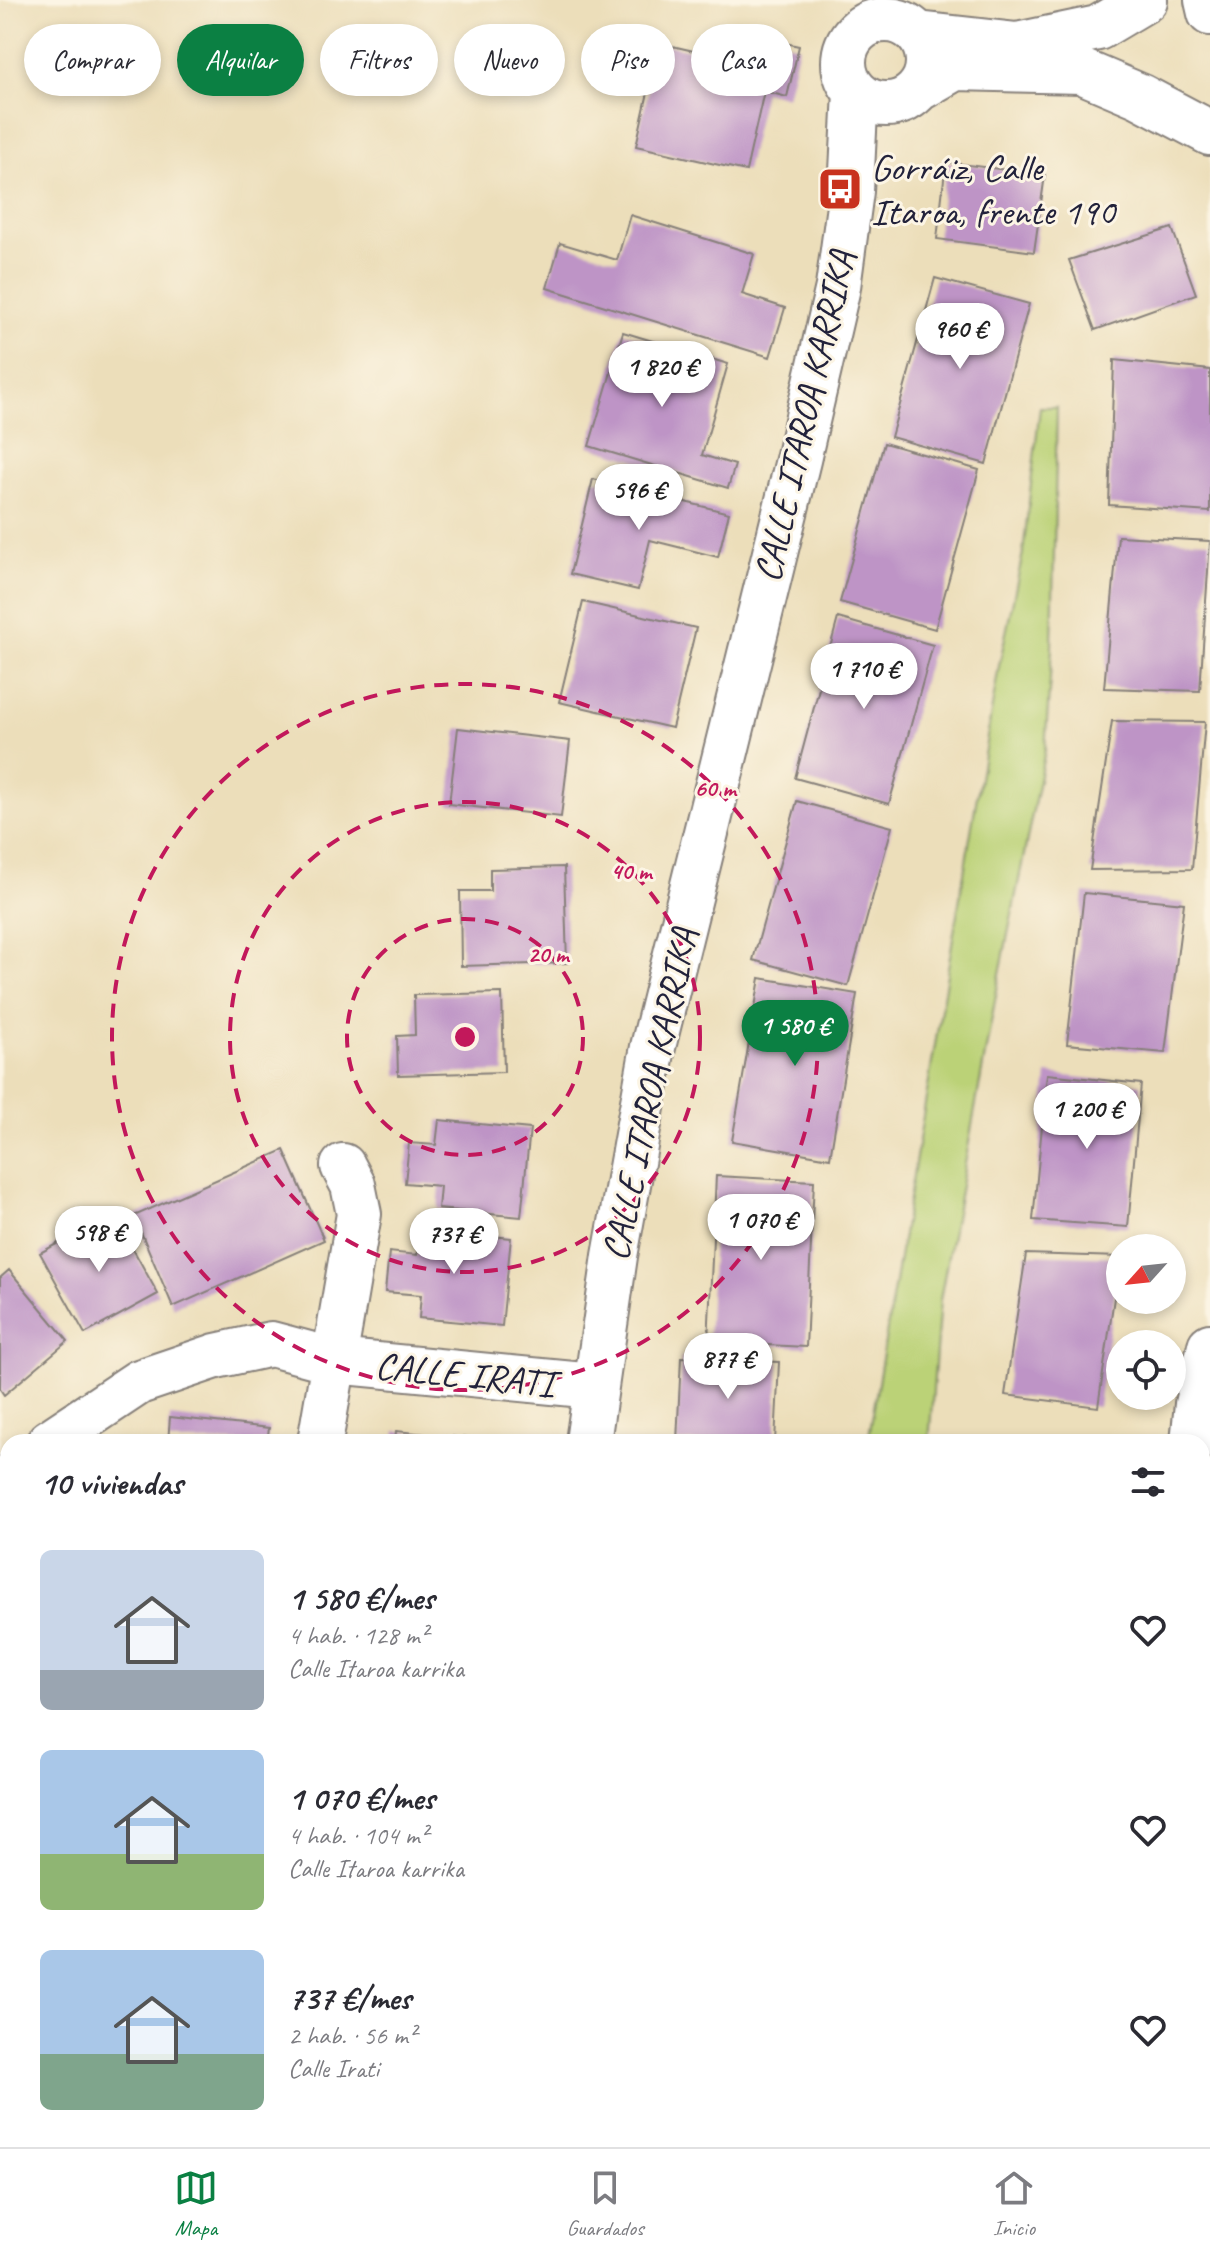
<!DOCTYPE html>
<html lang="es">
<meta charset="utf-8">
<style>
body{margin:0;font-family:Caveat,sans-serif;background:#f7f7f7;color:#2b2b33;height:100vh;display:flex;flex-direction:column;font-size:30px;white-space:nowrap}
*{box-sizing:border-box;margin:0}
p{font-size:26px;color:#7c7c81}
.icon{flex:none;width:44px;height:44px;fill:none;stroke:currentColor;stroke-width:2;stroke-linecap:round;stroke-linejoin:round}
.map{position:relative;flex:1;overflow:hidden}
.sheet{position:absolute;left:0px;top:1434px;width:1210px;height:714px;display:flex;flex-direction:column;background:#fff;border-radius:24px 24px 0 0;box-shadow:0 4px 12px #0003}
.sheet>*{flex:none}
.guide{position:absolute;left:24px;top:24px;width:800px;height:72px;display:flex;gap:16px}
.needle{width:52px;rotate:243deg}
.buttons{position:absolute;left:1106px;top:1234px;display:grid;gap:16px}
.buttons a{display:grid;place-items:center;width:80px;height:80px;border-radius:50%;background:#fff;box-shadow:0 4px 12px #0003;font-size:40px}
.price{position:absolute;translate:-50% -68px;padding:0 18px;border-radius:28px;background:#fff;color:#222;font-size:26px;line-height:52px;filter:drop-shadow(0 2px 4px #0008)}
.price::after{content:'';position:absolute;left:50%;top:48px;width:24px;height:18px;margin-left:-12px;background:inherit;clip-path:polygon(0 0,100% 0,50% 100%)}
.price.current{background:#0b8043;color:#fff}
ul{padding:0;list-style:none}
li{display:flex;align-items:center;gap:24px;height:200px;padding:0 40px}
li span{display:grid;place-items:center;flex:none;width:224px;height:160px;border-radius:12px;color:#555}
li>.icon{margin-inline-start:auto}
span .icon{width:96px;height:96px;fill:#fffc;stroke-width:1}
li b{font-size:34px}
h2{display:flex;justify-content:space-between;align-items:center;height:96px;padding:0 40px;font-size:34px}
.chip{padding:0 28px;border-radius:36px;background:#fff;box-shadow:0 4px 12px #0003;font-size:28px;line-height:72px}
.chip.current{background:#0b8043;color:#fff}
.dock{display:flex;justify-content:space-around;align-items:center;height:112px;border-top:2px solid #e1e1e2;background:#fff;font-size:22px;color:#7c7c81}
.dock a{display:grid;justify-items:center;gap:4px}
.dock .current{color:#0b8043}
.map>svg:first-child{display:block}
</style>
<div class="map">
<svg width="1210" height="2147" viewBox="0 0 1210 2147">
<rect width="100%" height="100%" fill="#fcf5e5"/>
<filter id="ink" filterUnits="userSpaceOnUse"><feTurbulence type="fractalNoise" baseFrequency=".0125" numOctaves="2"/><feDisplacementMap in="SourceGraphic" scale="16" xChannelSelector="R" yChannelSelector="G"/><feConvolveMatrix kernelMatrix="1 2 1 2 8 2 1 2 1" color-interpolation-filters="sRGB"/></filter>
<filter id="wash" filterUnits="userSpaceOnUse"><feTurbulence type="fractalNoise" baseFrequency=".006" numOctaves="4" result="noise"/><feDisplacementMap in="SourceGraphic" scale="32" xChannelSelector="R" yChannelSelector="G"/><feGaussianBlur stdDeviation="1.8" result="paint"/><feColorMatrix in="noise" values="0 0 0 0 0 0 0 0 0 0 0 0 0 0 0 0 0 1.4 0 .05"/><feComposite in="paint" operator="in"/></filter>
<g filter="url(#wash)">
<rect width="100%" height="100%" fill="#ecdeba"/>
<!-- green -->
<path fill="#bbd277" stroke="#6e7a59" stroke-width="2" d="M1040,407H1057L1052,648L1045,750L998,984L940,1300L929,1442H868L999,666L1023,553Z
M769,2140H962L963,2147H769Z"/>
<g id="blocks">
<!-- building -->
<path fill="#be94c6" d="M739,33L799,46L787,97L764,91L746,171L636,146L659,43L733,60Z
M946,162L1045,175L1034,252L937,239Z
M630,215L754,254L742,294L785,308L770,357L547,288L560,243L617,260Z
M1172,228L1196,294L1095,330L1069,260Z
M935,278L1029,304L986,464L891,437Z
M623,332L728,364L702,455L735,465L728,488L589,446Z
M1114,360L1210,370V512L1109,505Z
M884,443L979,470L935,629L840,602Z
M593,479L729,513L718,557L650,540L638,590L570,574Z
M1118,536L1210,541L1200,691L1104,688Z
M583,602L696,628L672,728L559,702Z
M838,618L933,645L889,804L795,778Z
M1112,721L1205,722L1192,869L1090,870Z
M458,728L570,741L561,817L449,804Z
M797,801L892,827L848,986L753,960Z
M564,867L567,963L461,966L460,891H490V869Z
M1084,893L1184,903L1165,1053L1067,1044Z
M760,978L857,994L830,1158L732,1141Z
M502,993L504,1072L398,1075L397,1036L415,1035L414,995Z
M1047,1074L1141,1084L1128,1227L1033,1220Z
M439,1120L530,1129L521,1217L438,1209L440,1186L405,1183L409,1143L436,1145Z
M284,1150L324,1240L173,1307L134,1216Z
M716,1176L814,1181L806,1347L708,1342Z
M113,1213L158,1294L85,1334L40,1253Z
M420,1229L511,1238L502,1326L419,1318L421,1295L385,1292L389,1252L417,1255Z
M1026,1254L1120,1257L1098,1407L1005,1395Z
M9,1270L68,1341L4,1395L0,1389V1278Z
M681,1357L779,1362L775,1442H677Z
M170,1417L269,1428L267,1442H168Z
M396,1431L486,1440V1442H395Z
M0,1591L8,1596V1710L0,1721Z
M8,2095V2140H79L77,2147H0V2115Z
M334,2140H419L418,2147H334Z
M607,2140H705V2147H607Z
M1015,2140H1090V2141L1070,2147H1016Z"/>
</g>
</g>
<g filter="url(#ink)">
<use href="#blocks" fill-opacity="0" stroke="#87807a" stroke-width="2"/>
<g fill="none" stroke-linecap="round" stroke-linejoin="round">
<!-- minor casing -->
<g stroke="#87807a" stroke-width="48">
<path id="minor" d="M844 62a42 42 0 1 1 84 0a42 42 0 1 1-84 0Z
M918,34L1017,45L1098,28L1145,0
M922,87L955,68L1081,71L1140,96L1210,133
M49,1442L139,1382L216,1356L271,1344L335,1361L594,1386
M320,1442L359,1214L353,1185L343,1166
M588,1442L615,1256L653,1047L798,460L838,287L851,191L856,92
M0,1487L8,1478
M0,2022L8,2025
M253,2140V2147
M524,2147V2140"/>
</g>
<!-- tertiary casing -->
<g stroke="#87807a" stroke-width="48">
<path id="tertiary" d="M1207,0L1210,13
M1193,1442L1197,1404L1210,1346
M1202,1960L1210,1991"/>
</g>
<!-- minor -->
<use href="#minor" stroke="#fff" stroke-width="44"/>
<!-- tertiary -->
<use href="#tertiary" stroke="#fff" stroke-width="44"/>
</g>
</g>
<!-- distance rings -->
<g fill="none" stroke="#c2185b" stroke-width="4" stroke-dasharray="14 10">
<circle cx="465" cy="1037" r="118"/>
<circle cx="465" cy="1037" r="235"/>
<circle cx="465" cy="1037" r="353"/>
</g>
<!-- icons -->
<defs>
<g id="bus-square" transform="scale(2.3)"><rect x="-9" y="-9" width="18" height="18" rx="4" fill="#c8321e" stroke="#fcf5e5"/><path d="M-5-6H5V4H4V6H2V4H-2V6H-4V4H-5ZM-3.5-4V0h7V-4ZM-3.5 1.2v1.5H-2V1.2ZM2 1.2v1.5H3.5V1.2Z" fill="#fff"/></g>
</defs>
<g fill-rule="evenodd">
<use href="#bus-square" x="840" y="189"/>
</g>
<g text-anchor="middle" stroke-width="6" stroke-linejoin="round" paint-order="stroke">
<!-- poi labels -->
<g font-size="38" fill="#22223b" stroke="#fcf5e5" text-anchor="start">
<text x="871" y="180">Gorráiz, Calle<tspan x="871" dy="44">Itaroa, frente 190</tspan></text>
</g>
<!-- street labels -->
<g font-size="38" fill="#22223b" stroke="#fcf5e5">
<text transform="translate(804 416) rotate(-77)" y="13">CALLE ITAROA KARRIKA</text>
<text transform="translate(649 1094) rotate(-78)" y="13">CALLE ITAROA KARRIKA</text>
<text transform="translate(465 1374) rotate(6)" y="13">CALLE IRATI</text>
</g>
</g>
<circle cx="465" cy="1037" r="12" fill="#c2185b" stroke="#fcf5e5" stroke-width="4"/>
<g font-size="24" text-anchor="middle" font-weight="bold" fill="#c2185b" stroke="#fcf5e5" stroke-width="6" stroke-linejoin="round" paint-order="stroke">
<text x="715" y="796">60 m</text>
<text x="631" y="879">40 m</text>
<text x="548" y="962">20 m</text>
</g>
</svg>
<div class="buttons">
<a><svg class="needle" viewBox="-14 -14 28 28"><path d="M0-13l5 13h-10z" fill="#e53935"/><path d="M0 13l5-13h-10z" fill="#7c7c81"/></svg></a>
<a><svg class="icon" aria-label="locate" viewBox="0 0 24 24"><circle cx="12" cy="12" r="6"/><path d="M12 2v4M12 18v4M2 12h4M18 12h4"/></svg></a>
</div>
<b class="price" style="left:960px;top:371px">960 €</b>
<b class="price" style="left:662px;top:409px">1 820 €</b>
<b class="price" style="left:639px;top:532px">596 €</b>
<b class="price" style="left:864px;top:711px">1 710 €</b>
<b class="price current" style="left:795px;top:1068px">1 580 €</b>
<b class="price" style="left:1087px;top:1151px">1 200 €</b>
<b class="price" style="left:761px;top:1262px">1 070 €</b>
<b class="price" style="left:99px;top:1274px">598 €</b>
<b class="price" style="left:454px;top:1276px">737 €</b>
<b class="price" style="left:728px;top:1401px">877 €</b>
<div class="guide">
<a class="chip">Comprar</a>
<a class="chip current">Alquilar</a>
<a class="chip">Filtros</a>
<a class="chip">Nuevo</a>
<a class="chip">Piso</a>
<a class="chip">Casa</a>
</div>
<section class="sheet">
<h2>10 viviendas<svg class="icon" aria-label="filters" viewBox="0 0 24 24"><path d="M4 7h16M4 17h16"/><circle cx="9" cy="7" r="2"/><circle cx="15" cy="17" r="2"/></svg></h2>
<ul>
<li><span style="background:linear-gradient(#c9d6e8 75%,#9aa5b1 0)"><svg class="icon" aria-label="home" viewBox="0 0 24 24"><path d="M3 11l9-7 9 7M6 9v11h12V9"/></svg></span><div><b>1 580 €/mes</b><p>4 hab. · 128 m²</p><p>Calle Itaroa karrika</p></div><svg class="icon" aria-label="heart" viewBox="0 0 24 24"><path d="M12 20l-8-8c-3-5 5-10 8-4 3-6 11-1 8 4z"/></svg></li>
<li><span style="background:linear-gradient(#a9c7e8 65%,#8fb573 0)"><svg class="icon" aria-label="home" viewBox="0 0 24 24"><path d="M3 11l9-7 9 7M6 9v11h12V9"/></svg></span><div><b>1 070 €/mes</b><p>4 hab. · 104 m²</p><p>Calle Itaroa karrika</p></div><svg class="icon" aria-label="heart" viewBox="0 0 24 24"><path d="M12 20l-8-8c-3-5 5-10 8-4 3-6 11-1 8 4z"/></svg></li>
<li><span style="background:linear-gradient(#a9c7e8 65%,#7fa58c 0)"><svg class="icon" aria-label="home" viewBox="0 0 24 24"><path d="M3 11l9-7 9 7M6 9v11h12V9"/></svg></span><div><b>737 €/mes</b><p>2 hab. · 56 m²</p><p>Calle Irati</p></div><svg class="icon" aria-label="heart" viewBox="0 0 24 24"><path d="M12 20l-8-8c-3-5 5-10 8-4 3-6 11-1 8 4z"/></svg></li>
</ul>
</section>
</div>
<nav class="dock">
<a class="current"><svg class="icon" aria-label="map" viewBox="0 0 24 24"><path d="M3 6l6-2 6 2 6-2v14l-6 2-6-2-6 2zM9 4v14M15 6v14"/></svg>Mapa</a>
<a><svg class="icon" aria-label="saved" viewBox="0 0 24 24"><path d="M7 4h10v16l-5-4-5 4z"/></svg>Guardados</a>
<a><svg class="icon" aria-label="home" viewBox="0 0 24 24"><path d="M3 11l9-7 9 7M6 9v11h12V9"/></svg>Inicio</a>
</nav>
